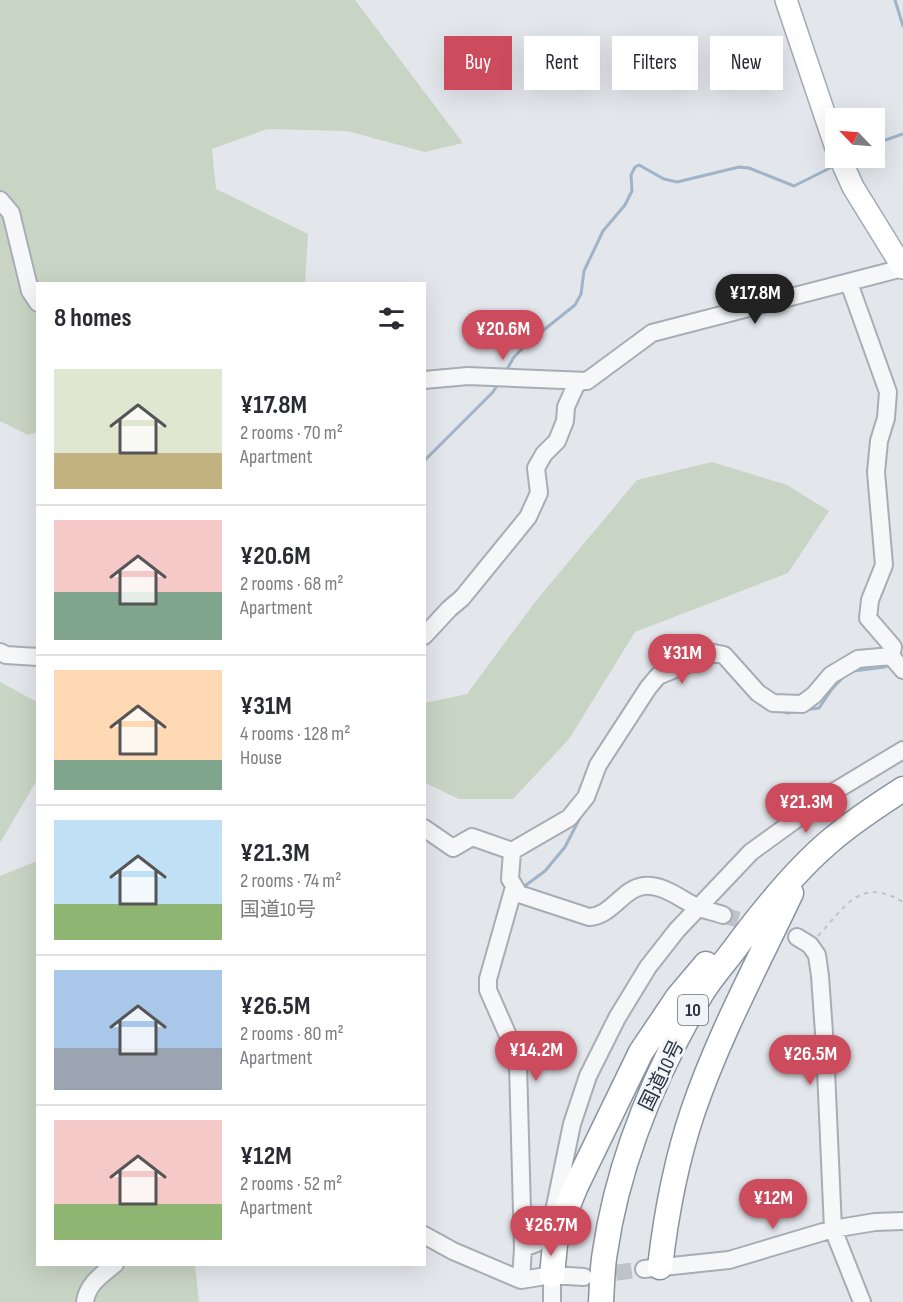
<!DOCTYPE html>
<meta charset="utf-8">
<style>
body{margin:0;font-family:"Sofia Sans Condensed","Noto Sans JP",sans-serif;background:#f7f7f7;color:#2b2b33;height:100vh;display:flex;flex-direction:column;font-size:22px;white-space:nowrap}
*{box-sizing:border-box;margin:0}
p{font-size:20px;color:#7c7c81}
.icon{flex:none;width:33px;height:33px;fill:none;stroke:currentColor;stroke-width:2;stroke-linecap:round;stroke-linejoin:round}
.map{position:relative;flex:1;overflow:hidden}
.panel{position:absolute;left:36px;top:282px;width:390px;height:984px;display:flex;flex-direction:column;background:#fff;border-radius:0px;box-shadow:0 6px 24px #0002}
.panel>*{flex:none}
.hud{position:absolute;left:444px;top:36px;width:369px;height:54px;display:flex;gap:12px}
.needle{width:39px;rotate:295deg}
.controls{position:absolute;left:825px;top:108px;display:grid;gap:12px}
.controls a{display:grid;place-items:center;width:60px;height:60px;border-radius:0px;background:#fff;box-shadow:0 6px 24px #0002;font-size:30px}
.price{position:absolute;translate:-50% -51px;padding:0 14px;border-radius:21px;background:#cc4c5d;color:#fff;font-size:20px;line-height:39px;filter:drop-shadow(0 2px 3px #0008)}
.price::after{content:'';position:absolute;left:50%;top:36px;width:18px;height:14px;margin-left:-9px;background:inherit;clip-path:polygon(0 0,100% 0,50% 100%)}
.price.current{background:#222;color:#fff}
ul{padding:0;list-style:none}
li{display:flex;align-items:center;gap:18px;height:150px;padding:0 18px}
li+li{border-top:2px solid #e1e1e2}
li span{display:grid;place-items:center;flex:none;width:168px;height:120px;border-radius:0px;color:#555}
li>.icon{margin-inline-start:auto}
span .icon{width:72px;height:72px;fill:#fffc;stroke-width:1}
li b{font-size:26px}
h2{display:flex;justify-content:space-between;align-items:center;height:72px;padding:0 18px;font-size:26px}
.tag{padding:0 21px;border-radius:0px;background:#fff;box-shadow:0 6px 24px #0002;font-size:21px;line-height:54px}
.tag.current{background:#cc4c5d;color:#fff}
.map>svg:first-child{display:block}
</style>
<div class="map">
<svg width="903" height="1302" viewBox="0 0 903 1302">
<rect width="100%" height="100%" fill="#e3e6eb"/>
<!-- green -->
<path fill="#c8d4c4" d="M0,0H355L463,143L425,152L347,131L267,129L212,149L216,189L308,234L305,283L38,284L37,432L28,435L0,421Z
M712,462L787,485L829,511L788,573L635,632L569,739L513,799H459L425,783V703L467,694L535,602L637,480Z
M0,682L37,702V780L0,843Z
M37,861L38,1264L195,1265L199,1302H0V876Z"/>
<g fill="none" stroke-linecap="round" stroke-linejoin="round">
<!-- stream -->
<path stroke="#9fb3c9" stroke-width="3" d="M895,0L903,26
M874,144L903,134
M506,371L514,357L530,341L575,305L581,294L584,271L603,231L625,205L632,191L631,175L635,167L639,165L664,179L677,182L739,167L749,168L794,186L834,166
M424,461L493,392L498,384
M853,671L885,667L890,664
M805,710L819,708L832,689L845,675
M781,711L788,713L798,711
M522,888L545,871L565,847L583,812"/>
<!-- minor-tunnel -->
<path stroke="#bec2c9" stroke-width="16" stroke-dasharray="16 8" stroke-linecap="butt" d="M723,915L797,937
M592,1276L644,1269"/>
<!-- minor casing -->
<g stroke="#a8adb5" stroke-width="20">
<path id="minor" d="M0,200L11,213L30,291L38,303
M849,283L888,392L886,418L879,441L876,472L884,565L870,600L868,618L893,647L891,656L903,670
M424,380L468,376L587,381L652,333L903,268
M424,636L449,609L462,598L528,517L539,493L536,468L544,454L557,441L565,421L566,407L575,387L580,381
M0,652L6,655L38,657
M424,828L453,848L472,837L512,851
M512,851L569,818L586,797L598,765L648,688L658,676L714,653L724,655L758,693L773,703L802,704L814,695L831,675L858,659L891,656
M512,851L510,879L519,894L589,917C612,916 623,888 644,886C665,884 682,901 700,908C707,911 715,912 723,915
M514,887L488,979V990L517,1056L518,1065L523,1248L521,1280
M797,937L810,945L817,955L820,976L825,1047L833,1229L862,1302
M424,1235L453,1251L521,1280L552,1275L584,1277
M523,1248L537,1243L553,1216L572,1124L588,1076L617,1018L648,967L677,930L751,852L835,791L903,750
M644,1269L729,1260L833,1229L875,1222L903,1221
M552,1275V1302
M85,1302C87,1285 101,1275 115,1264"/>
</g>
<!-- major casing -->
<g stroke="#a2aab6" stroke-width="24">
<path id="major" d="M786,0L836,148
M840,158L853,187L903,268"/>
</g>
<!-- highway casing -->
<g stroke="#8a93a1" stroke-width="27">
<path id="highway" d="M660,1267C666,1215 676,1161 693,1111C719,1035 757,965 791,893
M552,1275L556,1235L576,1186L641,1052L678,997L706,964
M601,1302C602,1286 602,1269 605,1252C618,1162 656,1072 701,994C712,976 727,960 739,943C766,907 795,871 829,842C852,822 878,805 903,789"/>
</g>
<!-- path -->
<path stroke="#c0c4c9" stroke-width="2" stroke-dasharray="4.5 4.5" stroke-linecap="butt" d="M818,936C845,907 860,876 903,902"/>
<!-- minor -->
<use href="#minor" stroke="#f5f7f9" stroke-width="16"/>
<!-- major -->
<use href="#major" stroke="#fff" stroke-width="21"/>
<!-- highway -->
<use href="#highway" stroke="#fff" stroke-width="24"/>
</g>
<g text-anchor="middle" stroke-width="6" stroke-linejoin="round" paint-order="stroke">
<!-- shield labels -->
<rect fill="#f2f5f8" stroke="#676d79" stroke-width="1.5" x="678" y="995" width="30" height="30" rx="4.5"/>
<g font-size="18" font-weight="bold" fill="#2b3342">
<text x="693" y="1016">10</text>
</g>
<!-- street labels -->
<g font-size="20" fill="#2b3342" stroke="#f2f5f8">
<text transform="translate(661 1075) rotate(-64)" y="7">国道10号</text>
</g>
</g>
</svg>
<div class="controls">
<a><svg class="needle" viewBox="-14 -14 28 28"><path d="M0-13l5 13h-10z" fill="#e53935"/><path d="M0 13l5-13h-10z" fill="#7c7c81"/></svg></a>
</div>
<b class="price current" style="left:755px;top:325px">¥17.8M</b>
<b class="price" style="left:503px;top:361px">¥20.6M</b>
<b class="price" style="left:682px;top:685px">¥31M</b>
<b class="price" style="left:806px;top:834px">¥21.3M</b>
<b class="price" style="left:536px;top:1082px">¥14.2M</b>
<b class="price" style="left:810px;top:1086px">¥26.5M</b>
<b class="price" style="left:773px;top:1230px">¥12M</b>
<b class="price" style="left:551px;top:1257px">¥26.7M</b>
<div class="hud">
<a class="tag current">Buy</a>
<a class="tag">Rent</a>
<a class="tag">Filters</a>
<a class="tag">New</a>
</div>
<section class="panel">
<h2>8 homes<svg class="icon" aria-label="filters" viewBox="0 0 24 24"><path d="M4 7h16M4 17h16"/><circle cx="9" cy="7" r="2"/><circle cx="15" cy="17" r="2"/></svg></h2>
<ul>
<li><span style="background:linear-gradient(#dfe7d0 70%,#c2b280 0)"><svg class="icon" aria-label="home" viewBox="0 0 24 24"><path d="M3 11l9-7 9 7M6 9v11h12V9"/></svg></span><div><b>¥17.8M</b><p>2 rooms · 70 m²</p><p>Apartment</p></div></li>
<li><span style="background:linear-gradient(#f6c9c9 60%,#7fa58c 0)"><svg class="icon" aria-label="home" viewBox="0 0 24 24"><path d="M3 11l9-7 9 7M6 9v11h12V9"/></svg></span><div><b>¥20.6M</b><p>2 rooms · 68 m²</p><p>Apartment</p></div></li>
<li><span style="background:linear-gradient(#ffd9b3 75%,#7fa58c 0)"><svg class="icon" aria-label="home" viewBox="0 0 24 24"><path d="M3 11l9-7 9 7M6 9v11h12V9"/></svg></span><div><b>¥31M</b><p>4 rooms · 128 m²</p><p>House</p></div></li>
<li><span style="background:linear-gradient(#bfe0f5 70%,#8fb573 0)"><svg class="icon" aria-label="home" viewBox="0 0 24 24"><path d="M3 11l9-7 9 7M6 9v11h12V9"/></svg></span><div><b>¥21.3M</b><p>2 rooms · 74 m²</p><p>国道10号</p></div></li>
<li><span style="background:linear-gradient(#a9c7e8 65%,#9aa5b1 0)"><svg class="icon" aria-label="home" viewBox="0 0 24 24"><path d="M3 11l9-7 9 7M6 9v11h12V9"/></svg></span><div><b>¥26.5M</b><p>2 rooms · 80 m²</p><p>Apartment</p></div></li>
<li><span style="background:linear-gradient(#f6c9c9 70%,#8fb573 0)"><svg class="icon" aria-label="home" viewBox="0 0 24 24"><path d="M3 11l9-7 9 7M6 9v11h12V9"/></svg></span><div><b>¥12M</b><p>2 rooms · 52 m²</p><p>Apartment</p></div></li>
</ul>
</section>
</div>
